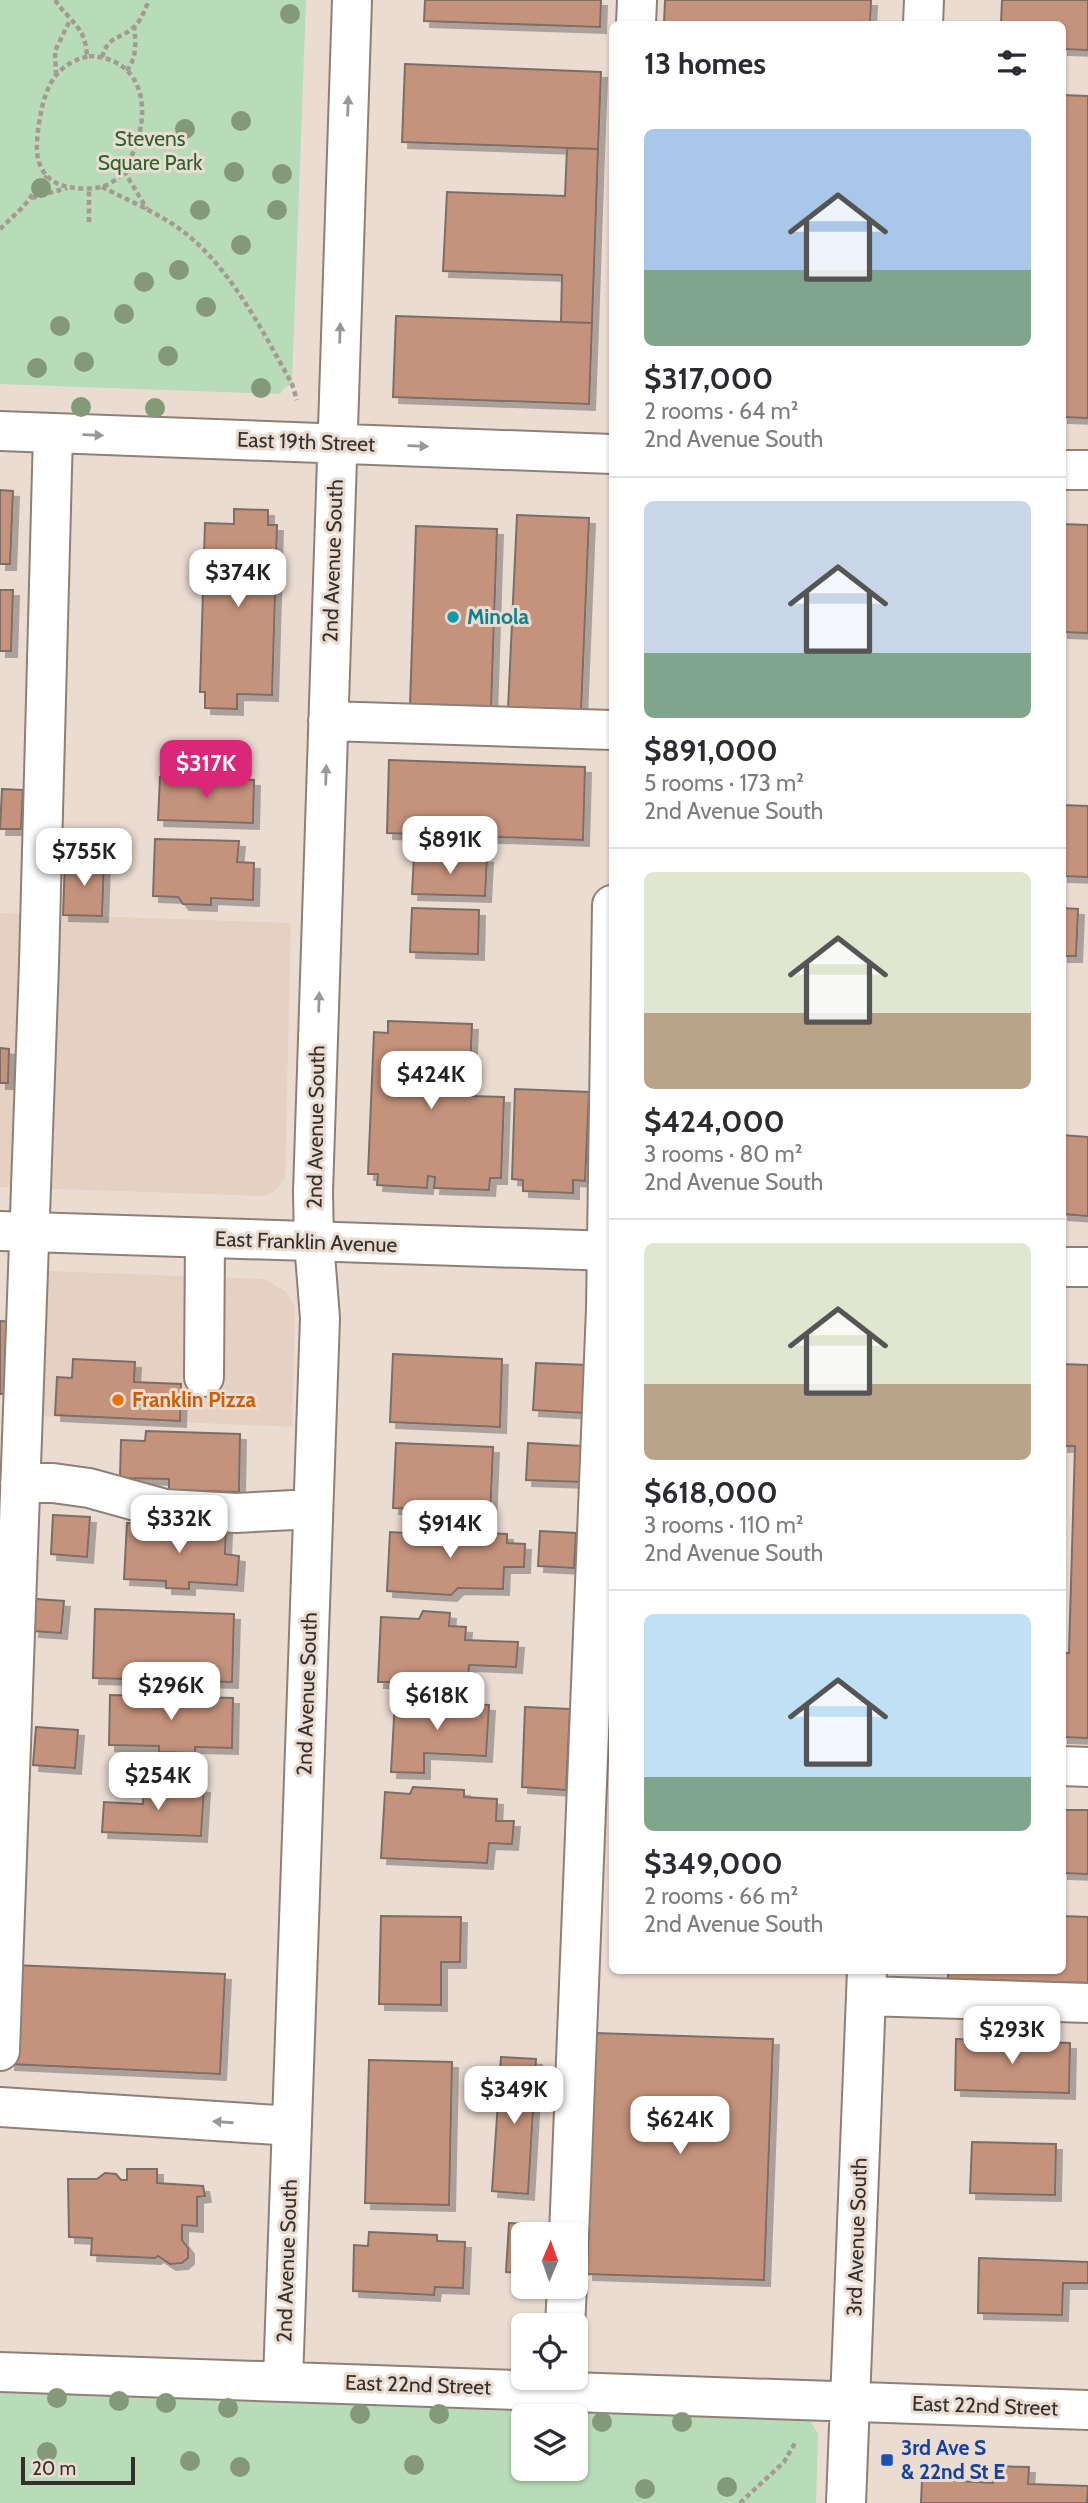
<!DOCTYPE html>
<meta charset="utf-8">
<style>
body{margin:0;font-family:Cabin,sans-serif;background:#f2f2f3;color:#2b2b33;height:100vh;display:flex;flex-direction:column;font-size:26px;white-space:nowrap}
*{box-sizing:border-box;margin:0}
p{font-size:23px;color:#7c7c81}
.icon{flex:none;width:38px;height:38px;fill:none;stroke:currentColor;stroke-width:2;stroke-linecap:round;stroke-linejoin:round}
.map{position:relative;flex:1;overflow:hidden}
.side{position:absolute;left:609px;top:21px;width:457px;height:1953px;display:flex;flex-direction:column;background:#fff;border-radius:10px;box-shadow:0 2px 5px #0004}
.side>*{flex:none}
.needle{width:46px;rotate:2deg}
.controls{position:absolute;left:511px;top:2222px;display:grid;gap:14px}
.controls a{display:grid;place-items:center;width:77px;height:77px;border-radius:10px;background:#fff;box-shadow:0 2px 5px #0004;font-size:35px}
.scale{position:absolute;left:21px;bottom:18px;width:114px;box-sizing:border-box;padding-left:7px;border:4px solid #35302c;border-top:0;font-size:19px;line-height:24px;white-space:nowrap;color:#35302c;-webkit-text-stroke:5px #ebdcd2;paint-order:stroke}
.price{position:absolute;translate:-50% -60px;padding:0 16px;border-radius:14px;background:#fff;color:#222;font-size:23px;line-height:46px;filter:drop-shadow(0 2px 4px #0008)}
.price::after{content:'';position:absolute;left:50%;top:42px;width:21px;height:16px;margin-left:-10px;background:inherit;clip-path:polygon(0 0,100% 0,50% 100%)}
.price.current{background:#db2777;color:#fff}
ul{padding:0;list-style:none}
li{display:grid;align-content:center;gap:14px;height:371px;padding:0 35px}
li+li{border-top:2px solid #e1e1e2}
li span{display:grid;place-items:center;height:217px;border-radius:10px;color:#555}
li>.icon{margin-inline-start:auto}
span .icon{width:126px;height:126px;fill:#fffc;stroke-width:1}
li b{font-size:30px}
h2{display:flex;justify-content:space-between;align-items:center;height:84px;padding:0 35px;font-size:30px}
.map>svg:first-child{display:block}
</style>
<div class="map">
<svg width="1088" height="2503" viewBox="0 0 1088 2503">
<defs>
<filter id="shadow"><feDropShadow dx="6" dy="6" stdDeviation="0" flood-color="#0004"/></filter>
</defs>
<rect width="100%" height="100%" fill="#ebdcd2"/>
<!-- built -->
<path fill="#e6d0c2" d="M0,913L291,923L285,1178L278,1188L266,1196L0,1187Z
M49,1271L265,1279L286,1292L295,1307L292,1427L41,1416Z"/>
<!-- green -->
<path fill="#b8dcb7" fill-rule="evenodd" d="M0,0H306L292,384L284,388L280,394L0,384Z
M0,2387L808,2417L818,2434L816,2503H0ZM523,2417H576V2469H523Z"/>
<!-- building -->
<path fill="#c5937c" stroke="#7c6d66" stroke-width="2" filter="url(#shadow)" d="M425,0H601L600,27L424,21Z
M665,0H871L870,24H664Z
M1002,0H1088V50L1062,49V24H1001Z
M405,64L601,72L598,149L402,142Z
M1062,95L1088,96V418L1062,417Z
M567,148L598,149L592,323L561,322L562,275L443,271L447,192L565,196Z
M396,316L592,323L589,404L393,397Z
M0,490L13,491L10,564H0Z
M234,509L268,510V525H277L272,695L237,694V709L205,708V692H200L205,523L234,524Z
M517,515L589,518L581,712L508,709Z
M1062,524L1088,525V633L1062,632Z
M416,526L497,529L491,709L410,706Z
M0,590H13L11,651H0Z
M389,760L585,767L583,840L387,833Z
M160,777L254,780L253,823L158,820Z
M2,789L23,790L21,829H0Z
M1062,805L1088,806V877L1062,876Z
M155,839L239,841L237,862L254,863L253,900L211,898V905L183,904L178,897L153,896Z
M414,855L487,857L485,896L412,894Z
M65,860L104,861L102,916L63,915Z
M412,908L479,910L478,954L410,952Z
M1062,908L1078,909L1076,956H1062Z
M388,1021L472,1024L469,1096L504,1097L501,1178H490L489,1190L434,1188L435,1177L428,1176L427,1188L377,1185L378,1174H368L374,1032L388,1033Z
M0,1048L9,1049L8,1083H0Z
M515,1089L589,1092L585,1181L573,1180V1193L523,1191V1180L512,1179Z
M1062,1135L1088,1137V1216L1062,1214Z
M0,1321L22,1322L19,1394H0Z
M393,1354L502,1359L500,1427L390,1422Z
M73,1359L135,1362L134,1382L181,1384L180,1421L55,1415L57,1377L72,1378Z
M536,1363L588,1365L586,1413L533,1410Z
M1062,1364L1088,1365V1738L1062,1737V1653H1069L1075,1446H1062Z
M146,1431L240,1434L239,1492L169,1490V1479L120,1478L121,1440L145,1441Z
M396,1443L493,1447L490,1518L450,1517L448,1510L393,1508Z
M528,1443L583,1446L582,1482L526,1480Z
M53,1515L90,1517L87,1557L51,1554Z
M127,1523L226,1527L225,1554L239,1556L237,1585L189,1582V1589L166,1588V1581L124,1579Z
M423,1525L485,1527V1533L507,1534V1543L525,1544L524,1567H504L503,1589L458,1588L451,1595L387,1591L390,1532L421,1534Z
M540,1531L576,1533L574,1568L538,1566Z
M36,1599L64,1601L61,1633L33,1631Z
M95,1609L234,1614L232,1682L93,1678Z
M423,1611L450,1613L449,1626L466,1627L465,1640L518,1642L516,1667L469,1665L468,1682L431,1680V1688L394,1686V1682H378L381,1617L419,1619Z
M110,1695L233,1698L232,1748L195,1747V1753L159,1752V1746L109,1745Z
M395,1701L489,1705L486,1756L424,1753V1773L391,1772Z
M525,1707L570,1709L566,1790L522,1787Z
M36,1727L78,1730L75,1768L33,1765Z
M144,1784L204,1787L201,1836L102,1832L104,1802L143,1804Z
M413,1787L464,1790V1797L497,1799L496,1821H514L512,1844L489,1843L487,1863L381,1858L385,1792L410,1794Z
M1062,1810H1088V1874L1062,1873Z
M381,1916L461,1917L460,1962H441V2005L379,2004Z
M1062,1916L1088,1917V1983L948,1979V1970H1062Z
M13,1965L225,1974L220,2074L9,2064Z
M595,2033L773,2039L764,2280L587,2274Z
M956,2039L1070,2043L1069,2093L955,2090Z
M501,2057L536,2059L528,2194L492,2191Z
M369,2060L452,2062L449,2205L365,2203Z
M972,2142L1056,2144L1055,2195L970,2193Z
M127,2169H157V2183L203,2186L205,2196L197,2197V2226L182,2225V2240L188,2248V2258L182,2263L170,2264L158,2256L155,2258L91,2255L92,2238L69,2237L68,2179H97L105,2173L116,2174L121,2180H127Z
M509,2223L551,2225L550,2235H523V2273L506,2272Z
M369,2232L437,2235V2241L465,2242L463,2288L435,2287L434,2295L353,2291L354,2245L368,2246Z
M979,2258L1088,2262V2283H1063L1062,2315L978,2313Z
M993,2466L1029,2467L1028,2484L1088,2486L1087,2503H921L922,2479L993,2483Z"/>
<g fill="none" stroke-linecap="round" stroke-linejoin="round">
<!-- minor casing -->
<g stroke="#8e8077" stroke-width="42">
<path id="minor" d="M636,24L637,0
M923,24L924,0
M0,431L612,454
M1062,470H1088
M328,721L612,730
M204,1377L205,1238
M20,1483H53L89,1488L165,1509L236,1513L313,1509
M1062,1766L1088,1767
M866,1996L1088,2003
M0,2051L39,964L53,433
M0,2107L292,2126
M569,2235L606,1308L612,905
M565,2326L567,2287
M0,2372L1088,2410
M283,2381L320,1318L314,1242L313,1192L352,0
M846,2503L867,1970"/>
</g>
<!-- major casing -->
<g stroke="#8e8077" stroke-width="42">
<path id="major" d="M0,1231L612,1251
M1062,1267H1088"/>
</g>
<!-- path -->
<path stroke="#a59a92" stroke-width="4.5" stroke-dasharray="5 3.5" stroke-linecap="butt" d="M55,0C71,23 86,27 87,57
M89,56C146,58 152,114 131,157C127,166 122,177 112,182C102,189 88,189 76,188C61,187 47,181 41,167C35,155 37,142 38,130C43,95 50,65 89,56Z
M102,57C109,34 121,40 135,26C142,19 145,9 149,0
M127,71C137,56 136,44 134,26
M56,75L55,51L70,20
M124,171L147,209
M102,187C126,199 151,210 174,225C227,260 262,330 292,384L297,400
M32,198L67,188
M89,222V188
M0,229L23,207L47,176
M740,2503L784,2462L795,2443"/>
<!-- minor -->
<use href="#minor" stroke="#fff" stroke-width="38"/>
<!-- major -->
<use href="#major" stroke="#fff" stroke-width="38"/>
</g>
<!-- trees -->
<g fill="#839978">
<circle cx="290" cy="14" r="10"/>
<circle cx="241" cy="121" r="10"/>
<circle cx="185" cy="129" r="10"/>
<circle cx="234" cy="172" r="10"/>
<circle cx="282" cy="174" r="10"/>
<circle cx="41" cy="188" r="10"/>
<circle cx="200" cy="210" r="10"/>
<circle cx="277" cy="210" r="10"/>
<circle cx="241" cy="245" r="10"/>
<circle cx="179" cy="270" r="10"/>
<circle cx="144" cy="282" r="10"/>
<circle cx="206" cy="307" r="10"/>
<circle cx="124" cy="314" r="10"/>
<circle cx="60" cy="326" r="10"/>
<circle cx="168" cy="356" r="10"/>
<circle cx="84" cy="362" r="10"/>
<circle cx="37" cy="368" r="10"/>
<circle cx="261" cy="388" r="10"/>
<circle cx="81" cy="407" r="10"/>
<circle cx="155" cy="408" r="10"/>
<circle cx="57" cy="2398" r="10"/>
<circle cx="119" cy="2401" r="10"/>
<circle cx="166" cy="2403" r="10"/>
<circle cx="228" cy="2408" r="10"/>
<circle cx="360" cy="2414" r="10"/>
<circle cx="439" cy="2414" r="10"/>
<circle cx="602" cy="2422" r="10"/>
<circle cx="682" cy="2422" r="10"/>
<circle cx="47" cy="2452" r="10"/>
<circle cx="190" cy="2461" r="10"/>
<circle cx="414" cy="2465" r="10"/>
<circle cx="240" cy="2467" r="10"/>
<circle cx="727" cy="2487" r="10"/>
<circle cx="645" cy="2489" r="10"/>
</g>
<!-- one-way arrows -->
<defs><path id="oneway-solid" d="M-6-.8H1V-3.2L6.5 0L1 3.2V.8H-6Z" transform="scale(1.75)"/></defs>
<g fill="#9a9896">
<use href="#oneway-solid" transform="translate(348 106) rotate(-88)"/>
<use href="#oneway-solid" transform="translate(340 333) rotate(-88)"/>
<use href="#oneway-solid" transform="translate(93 435) rotate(2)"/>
<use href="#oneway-solid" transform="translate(418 446) rotate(2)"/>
<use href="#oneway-solid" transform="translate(326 775) rotate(-88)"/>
<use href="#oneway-solid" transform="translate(319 1002) rotate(-88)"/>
<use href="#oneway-solid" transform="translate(223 2122) rotate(-176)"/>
</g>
<!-- markers -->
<circle fill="#0f9aa8" stroke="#ebdcd2" stroke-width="2.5" cx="453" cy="617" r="7"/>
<circle fill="#e8710a" stroke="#ebdcd2" stroke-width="2.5" cx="118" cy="1400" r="7"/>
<rect fill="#1a4fb4" stroke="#ebdcd2" stroke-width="2.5" x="880" y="2453" width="14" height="14" rx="3.5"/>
<g text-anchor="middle" stroke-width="6" stroke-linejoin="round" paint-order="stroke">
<!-- park labels -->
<g font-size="21" fill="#2e632e" stroke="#ebdcd2">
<text x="150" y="146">Stevens<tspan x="150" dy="24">Square Park</tspan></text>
</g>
<!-- street labels -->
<g font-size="21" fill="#35302c" stroke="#ebdcd2">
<text transform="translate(306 442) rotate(2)" y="7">East 19th Street</text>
<text transform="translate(333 561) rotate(-88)" y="7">2nd Avenue South</text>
<text transform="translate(316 1127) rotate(-89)" y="7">2nd Avenue South</text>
<text transform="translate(306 1242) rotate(2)" y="7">East Franklin Avenue</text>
<text transform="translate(307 1694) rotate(-88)" y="7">2nd Avenue South</text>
<text transform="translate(857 2237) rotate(-88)" y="7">3rd Avenue South</text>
<text transform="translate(287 2261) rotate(-88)" y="7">2nd Avenue South</text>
<text transform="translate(418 2385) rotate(2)" y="7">East 22nd Street</text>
<text transform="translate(985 2406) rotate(2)" y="7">East 22nd Street</text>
</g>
<!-- culture labels -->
<g font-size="21" font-weight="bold" fill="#0d838f" stroke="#ebdcd2" text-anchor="start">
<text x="467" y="624">Minola</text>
</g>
<!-- food labels -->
<g font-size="21" font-weight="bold" fill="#c56008" stroke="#ebdcd2" text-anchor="start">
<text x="132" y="1407">Franklin Pizza</text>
</g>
<!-- transit labels -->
<g font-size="21" font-weight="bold" fill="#164399" stroke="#ebdcd2" text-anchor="start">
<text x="901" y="2455">3rd Ave S<tspan x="901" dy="24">&amp; 22nd St E</tspan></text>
</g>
</g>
</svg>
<div class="controls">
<a><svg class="needle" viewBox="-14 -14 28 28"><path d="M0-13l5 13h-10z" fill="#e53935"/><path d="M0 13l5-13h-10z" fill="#7c7c81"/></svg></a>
<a><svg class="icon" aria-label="locate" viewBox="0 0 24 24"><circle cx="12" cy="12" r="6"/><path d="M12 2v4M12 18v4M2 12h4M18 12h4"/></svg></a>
<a><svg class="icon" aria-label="layers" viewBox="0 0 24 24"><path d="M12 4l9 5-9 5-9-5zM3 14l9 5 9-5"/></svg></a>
</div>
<div class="scale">20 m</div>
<b class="price" style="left:238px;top:609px">$374K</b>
<b class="price current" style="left:206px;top:800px">$317K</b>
<b class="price" style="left:450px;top:876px">$891K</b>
<b class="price" style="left:84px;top:888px">$755K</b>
<b class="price" style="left:431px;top:1111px">$424K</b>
<b class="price" style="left:179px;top:1555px">$332K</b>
<b class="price" style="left:450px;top:1560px">$914K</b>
<b class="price" style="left:171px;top:1722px">$296K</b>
<b class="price" style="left:437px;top:1732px">$618K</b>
<b class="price" style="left:158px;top:1812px">$254K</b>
<b class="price" style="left:1012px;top:2066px">$293K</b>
<b class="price" style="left:514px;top:2126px">$349K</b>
<b class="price" style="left:680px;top:2156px">$624K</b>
<section class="side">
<h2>13 homes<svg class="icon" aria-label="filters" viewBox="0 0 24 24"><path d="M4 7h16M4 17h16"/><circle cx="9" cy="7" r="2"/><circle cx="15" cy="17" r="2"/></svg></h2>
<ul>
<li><span style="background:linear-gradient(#a9c7e8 65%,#7fa58c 0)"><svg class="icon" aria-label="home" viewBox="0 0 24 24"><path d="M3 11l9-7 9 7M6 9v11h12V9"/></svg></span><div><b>$317,000</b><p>2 rooms · 64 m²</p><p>2nd Avenue South</p></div></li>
<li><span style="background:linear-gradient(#c9d6e8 70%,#7fa58c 0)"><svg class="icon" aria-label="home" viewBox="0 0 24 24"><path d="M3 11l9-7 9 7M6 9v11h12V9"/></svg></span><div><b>$891,000</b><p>5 rooms · 173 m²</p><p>2nd Avenue South</p></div></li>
<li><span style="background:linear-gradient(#dfe7d0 65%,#b9a48a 0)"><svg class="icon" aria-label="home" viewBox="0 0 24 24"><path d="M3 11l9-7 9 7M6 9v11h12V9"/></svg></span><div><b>$424,000</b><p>3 rooms · 80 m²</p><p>2nd Avenue South</p></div></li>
<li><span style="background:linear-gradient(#dfe7d0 65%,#b9a48a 0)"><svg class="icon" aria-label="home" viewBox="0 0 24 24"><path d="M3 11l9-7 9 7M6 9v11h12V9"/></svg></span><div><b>$618,000</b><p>3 rooms · 110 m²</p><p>2nd Avenue South</p></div></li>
<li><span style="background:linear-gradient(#bfe0f5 75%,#7fa58c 0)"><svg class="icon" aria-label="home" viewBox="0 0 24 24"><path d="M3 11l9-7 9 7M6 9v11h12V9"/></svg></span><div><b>$349,000</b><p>2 rooms · 66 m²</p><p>2nd Avenue South</p></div></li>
</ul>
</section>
</div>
